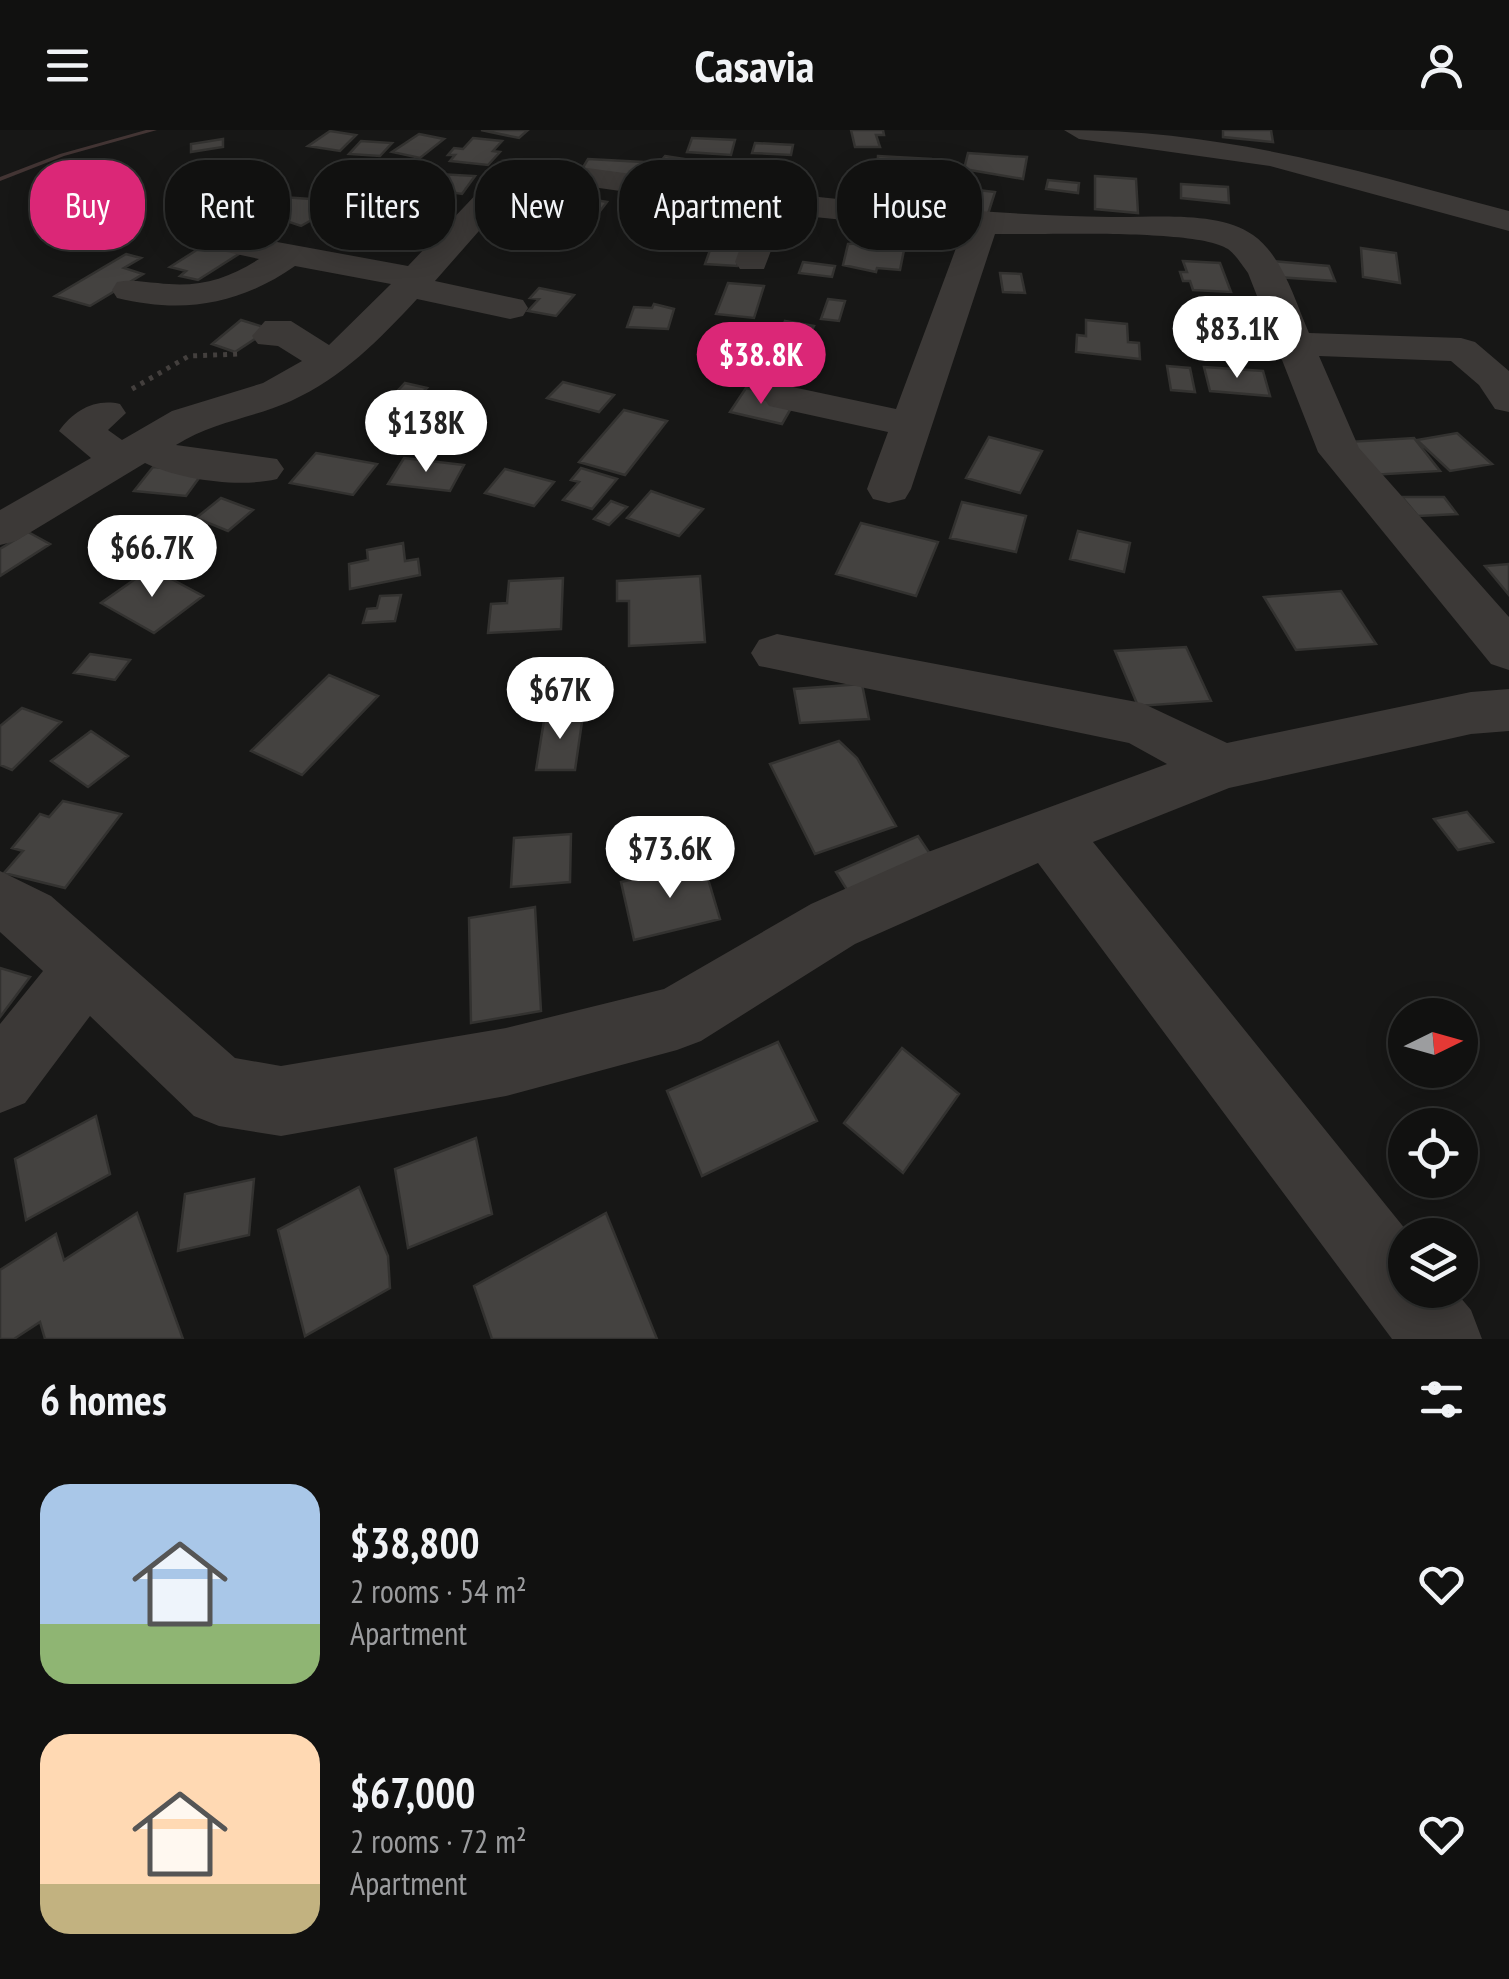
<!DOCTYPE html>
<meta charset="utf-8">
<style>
body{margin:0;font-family:"PT Sans Narrow",sans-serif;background:#1e1f1e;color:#f1f3f6;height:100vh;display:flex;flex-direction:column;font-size:38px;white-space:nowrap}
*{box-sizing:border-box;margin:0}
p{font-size:32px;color:#9c9d9f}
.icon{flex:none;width:55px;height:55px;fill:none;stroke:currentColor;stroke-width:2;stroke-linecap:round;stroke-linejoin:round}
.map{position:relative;height:1209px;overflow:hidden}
.details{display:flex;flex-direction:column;background:#111110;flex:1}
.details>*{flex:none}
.guide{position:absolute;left:30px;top:30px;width:1000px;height:90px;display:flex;gap:20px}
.needle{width:65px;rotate:85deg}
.controls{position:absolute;left:1388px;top:868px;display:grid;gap:20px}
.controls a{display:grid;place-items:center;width:90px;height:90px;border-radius:50%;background:#111110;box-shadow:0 5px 25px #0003,0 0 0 2px #303130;font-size:50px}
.price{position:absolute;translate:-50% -85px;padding:0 22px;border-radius:35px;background:#fff;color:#222;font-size:32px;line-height:65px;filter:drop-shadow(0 2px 5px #0008)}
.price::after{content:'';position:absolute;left:50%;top:60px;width:30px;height:22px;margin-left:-15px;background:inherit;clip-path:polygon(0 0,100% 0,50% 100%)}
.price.active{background:#db2777;color:#fff}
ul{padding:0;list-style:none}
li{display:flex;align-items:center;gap:30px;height:250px;padding:0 40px}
li span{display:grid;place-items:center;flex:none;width:280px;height:200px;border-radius:30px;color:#555}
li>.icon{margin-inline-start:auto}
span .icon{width:120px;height:120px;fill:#fffc;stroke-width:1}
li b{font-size:42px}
h2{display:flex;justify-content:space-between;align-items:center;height:120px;padding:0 40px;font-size:42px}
.tag{padding:0 35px;border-radius:40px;background:#111110;box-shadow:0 5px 25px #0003,0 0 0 2px #303130;font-size:35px;line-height:90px}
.tag.active{background:#db2777;color:#fff}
header{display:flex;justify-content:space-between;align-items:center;height:130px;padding:0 40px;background:#111110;font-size:45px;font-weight:700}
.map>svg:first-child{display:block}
</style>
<header><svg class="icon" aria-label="menu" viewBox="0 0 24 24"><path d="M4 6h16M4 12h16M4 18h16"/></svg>Casavia<svg class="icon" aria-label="person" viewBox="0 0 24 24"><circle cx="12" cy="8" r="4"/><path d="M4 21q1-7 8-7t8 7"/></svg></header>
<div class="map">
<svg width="1509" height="1209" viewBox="0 0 1509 1209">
<rect width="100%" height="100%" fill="#171716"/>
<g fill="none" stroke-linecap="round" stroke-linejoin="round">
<!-- stream -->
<path fill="#433534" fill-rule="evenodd" d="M146,0H157L64,26L0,51V47L60,24Z"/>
</g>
<!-- building -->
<path fill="#444240" stroke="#333230" stroke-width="2.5" d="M481,0H528L519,8Z
M851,0H883L884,5H876L880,17H855Z
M1223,0H1271L1273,12L1223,7Z
M330,1L356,5L340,21L308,16Z
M419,4L444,9L420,28L392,22Z
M473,8L502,11L493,21L500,22L488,35L450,31L455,25H448L454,18L463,19Z
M692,8L735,10L731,25L687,22Z
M223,9V17L191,22V14Z
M361,11L392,13L380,26L349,24Z
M755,13L793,15L791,25L752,23Z
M968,23L1027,27L1023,49L964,39Z
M665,26L690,30L680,42L657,36Z
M878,26L931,29V49L877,42Z
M588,29L643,32L636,48L579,44Z
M421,43L475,46L462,64L412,56Z
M1095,46L1136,49L1138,83L1095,79Z
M1048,50L1079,53L1078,63L1046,59Z
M217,53L236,57L211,72L192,68Z
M1181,54L1228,57L1229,73L1181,68Z
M953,57L995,62L988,84L946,78Z
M534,62L592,66L589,69L607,72L588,97L558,93L564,86L518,80Z
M282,67L311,69L338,75L301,96L259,82Z
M657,81L669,82L666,102L627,100L634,83Z
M715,106L745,108L737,136L705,134Z
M864,113L904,120L900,140L877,138L876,142L843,135L848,114Z
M203,116L242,122L198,150L180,146L186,141L170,137Z
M1361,118L1396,123L1400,153L1363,147Z
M126,124L141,128L124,138L143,144L90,176L55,166Z
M1183,131L1220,133L1231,162L1193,160L1190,151H1183L1180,142H1187Z
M1272,131L1329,136L1335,151L1277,147Z
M803,132L835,136L832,147L799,143Z
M1000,143L1021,144L1025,163L1003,162Z
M728,153L764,156L754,188L716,184Z
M539,158L574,165L556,186L528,181L539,169L530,168Z
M828,169L845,171L839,191L821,189Z
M654,174L674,179L668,199L627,197L634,177L652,178Z
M241,190L270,199L235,222L212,214Z
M1086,190L1127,194L1128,212L1139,213L1140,229L1076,222L1077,205L1086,206Z
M785,191L814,196L810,204L781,200Z
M1167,236L1190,238L1195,262L1171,260Z
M1204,237L1263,241L1270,266L1210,261Z
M563,252L614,265L599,282L547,268Z
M405,253L427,258L410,275L389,270Z
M746,258L767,263L763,269L793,275L782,294L730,282Z
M624,280L667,291L625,345L579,332Z
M1457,303L1492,334L1450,341L1417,310Z
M989,307L1042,321L1020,363L966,348Z
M1414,308L1440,341L1370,345L1347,312Z
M316,323L377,334L353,365L290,353Z
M404,328L464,335L450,361L388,354Z
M153,337L204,341L186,366L134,361Z
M581,338L617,349L592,379L563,370L579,352L571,350Z
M505,339L554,352L534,376L485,363Z
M651,361L703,379L679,406L627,388Z
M1402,367H1444L1457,384L1418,386Z
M221,368L253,380L228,401L196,388Z
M611,371L627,377L609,395L594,389Z
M962,372L1026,386L1016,422L950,408Z
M861,393L938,412L916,466L836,444Z
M1078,401L1130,413L1124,442L1070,429Z
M28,402L50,414L0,446V419Z
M403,413L405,431L418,429L420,445L350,459L349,434L368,430L367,420Z
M1509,434V465L1485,436Z
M151,438L203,466L154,503L101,473Z
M700,446L705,512L629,516V471H617V451Z
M563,448L561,499L488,503L491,474L507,473L509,451Z
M1341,461L1376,514L1296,520L1264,467Z
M401,465L395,491L363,493L367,479L377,478L380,466Z
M1186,517L1211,571L1138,576L1115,521Z
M90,524L130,530L115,550L74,543Z
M329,545L378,566L302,645L251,621Z
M862,554L869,589L800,593L794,559Z
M22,578L61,592L12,640L0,635V596Z
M545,584L583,585L575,640H536Z
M91,601L128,626L88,657L51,631Z
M839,611L857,628L896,696L815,724L770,634Z
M63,671L121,684L65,758L4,743L23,721L12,718L40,684L49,687Z
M1467,682L1493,712L1458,720L1434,689Z
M571,704L570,752L511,757L514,708Z
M918,706L932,727L849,763L836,742Z
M703,732L720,789L634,810L621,752Z
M535,777L541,881L471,893L469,788Z
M0,838L30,847L0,887Z
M778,912L817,991L702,1046L667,961Z
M902,918L959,964L903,1043L844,993Z
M96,986L110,1044L26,1090L15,1029Z
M476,1008L492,1084L408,1118L395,1039Z
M254,1049L249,1105L178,1121L185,1064Z
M359,1057L388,1126L390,1158L305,1206L278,1100Z
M137,1083L183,1209H45L40,1192L14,1209H0V1140L56,1104L64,1130Z
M606,1083L657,1209H492L474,1156Z"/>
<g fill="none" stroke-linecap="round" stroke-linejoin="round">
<!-- path -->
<path stroke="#433f3d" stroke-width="5" stroke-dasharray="4 6" stroke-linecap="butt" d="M132,259L189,226L239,224"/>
<!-- minor -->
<path fill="#3c3937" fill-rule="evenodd" d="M1064,0C1226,0 1355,40 1509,81V101L1270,36L1079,9Z
M543,32C732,58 919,83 1111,87C1152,88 1217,80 1253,105C1283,126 1295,171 1309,203L1461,208L1475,212L1509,241V282L1495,279L1479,255L1451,231L1319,226L1359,318L1509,487V540L1491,534L1318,322L1248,143C1242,135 1236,125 1228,119C1197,98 1040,105 995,104L911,359L905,369L889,373L873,369L867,359L888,302L769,276L763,267L769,258L783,255L896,279L962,102L785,84L764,139H740L735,132L754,80L543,50L522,52L435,151L523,170L528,178L523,186L510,189L417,169C379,210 343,247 291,271C253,288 212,292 176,315L277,329L284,339L277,349C240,358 180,350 145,333L16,411L0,415V380L91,328L59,301C73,281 95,268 120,274L126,283L108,300L122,310L172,281L263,253L302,231L278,216L258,214L252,206L265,191H291L329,215L391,154L295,136C239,175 183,184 117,168L112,160L117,152C132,149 143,152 158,153C197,158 226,150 259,129L222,121L217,114L222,107L234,104L408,136L502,37Z
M777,504L1142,573L1227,613L1471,562L1509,559V601L1471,604L1229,658L1093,712L1410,1105H1405V1160H1454L1471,1180L1482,1209H1392L1038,733L855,814L701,911L677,920L506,966L281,1006L219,996L194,986L90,886L25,973L0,983V894L43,841L0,802V741L51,766L235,928L281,936L506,898L664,859L811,774L928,722L1167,634L1129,613L759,536L751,523L759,510Z"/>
</g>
</svg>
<div class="controls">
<a><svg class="needle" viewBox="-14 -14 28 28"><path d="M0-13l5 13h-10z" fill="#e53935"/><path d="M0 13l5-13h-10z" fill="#9c9d9f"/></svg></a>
<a><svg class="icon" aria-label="locate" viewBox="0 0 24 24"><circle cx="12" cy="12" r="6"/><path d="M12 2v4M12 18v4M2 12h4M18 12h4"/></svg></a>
<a><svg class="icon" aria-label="layers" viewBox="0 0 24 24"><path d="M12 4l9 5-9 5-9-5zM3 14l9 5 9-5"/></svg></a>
</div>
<b class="price" style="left:1237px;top:251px">$83.1K</b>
<b class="price active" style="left:761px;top:277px">$38.8K</b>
<b class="price" style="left:426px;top:345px">$138K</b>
<b class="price" style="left:152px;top:470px">$66.7K</b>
<b class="price" style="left:560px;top:612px">$67K</b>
<b class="price" style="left:670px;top:771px">$73.6K</b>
<div class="guide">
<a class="tag active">Buy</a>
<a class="tag">Rent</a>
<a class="tag">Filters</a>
<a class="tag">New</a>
<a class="tag">Apartment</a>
<a class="tag">House</a>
</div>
</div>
<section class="details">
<h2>6 homes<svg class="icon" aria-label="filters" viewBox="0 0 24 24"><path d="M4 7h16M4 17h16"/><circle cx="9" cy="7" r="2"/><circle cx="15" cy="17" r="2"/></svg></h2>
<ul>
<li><span style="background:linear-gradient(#a9c7e8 70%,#8fb573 0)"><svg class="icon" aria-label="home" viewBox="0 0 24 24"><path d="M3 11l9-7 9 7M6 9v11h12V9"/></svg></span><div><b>$38,800</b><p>2 rooms · 54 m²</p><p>Apartment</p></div><svg class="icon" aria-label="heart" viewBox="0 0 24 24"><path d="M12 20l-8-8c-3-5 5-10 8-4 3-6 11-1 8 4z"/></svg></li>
<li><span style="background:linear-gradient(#ffd9b3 75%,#c2b280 0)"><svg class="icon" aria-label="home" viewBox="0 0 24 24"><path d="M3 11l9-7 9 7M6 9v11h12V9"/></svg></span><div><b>$67,000</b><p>2 rooms · 72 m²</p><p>Apartment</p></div><svg class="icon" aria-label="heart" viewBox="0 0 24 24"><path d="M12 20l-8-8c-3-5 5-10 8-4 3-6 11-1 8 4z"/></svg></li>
</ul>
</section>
